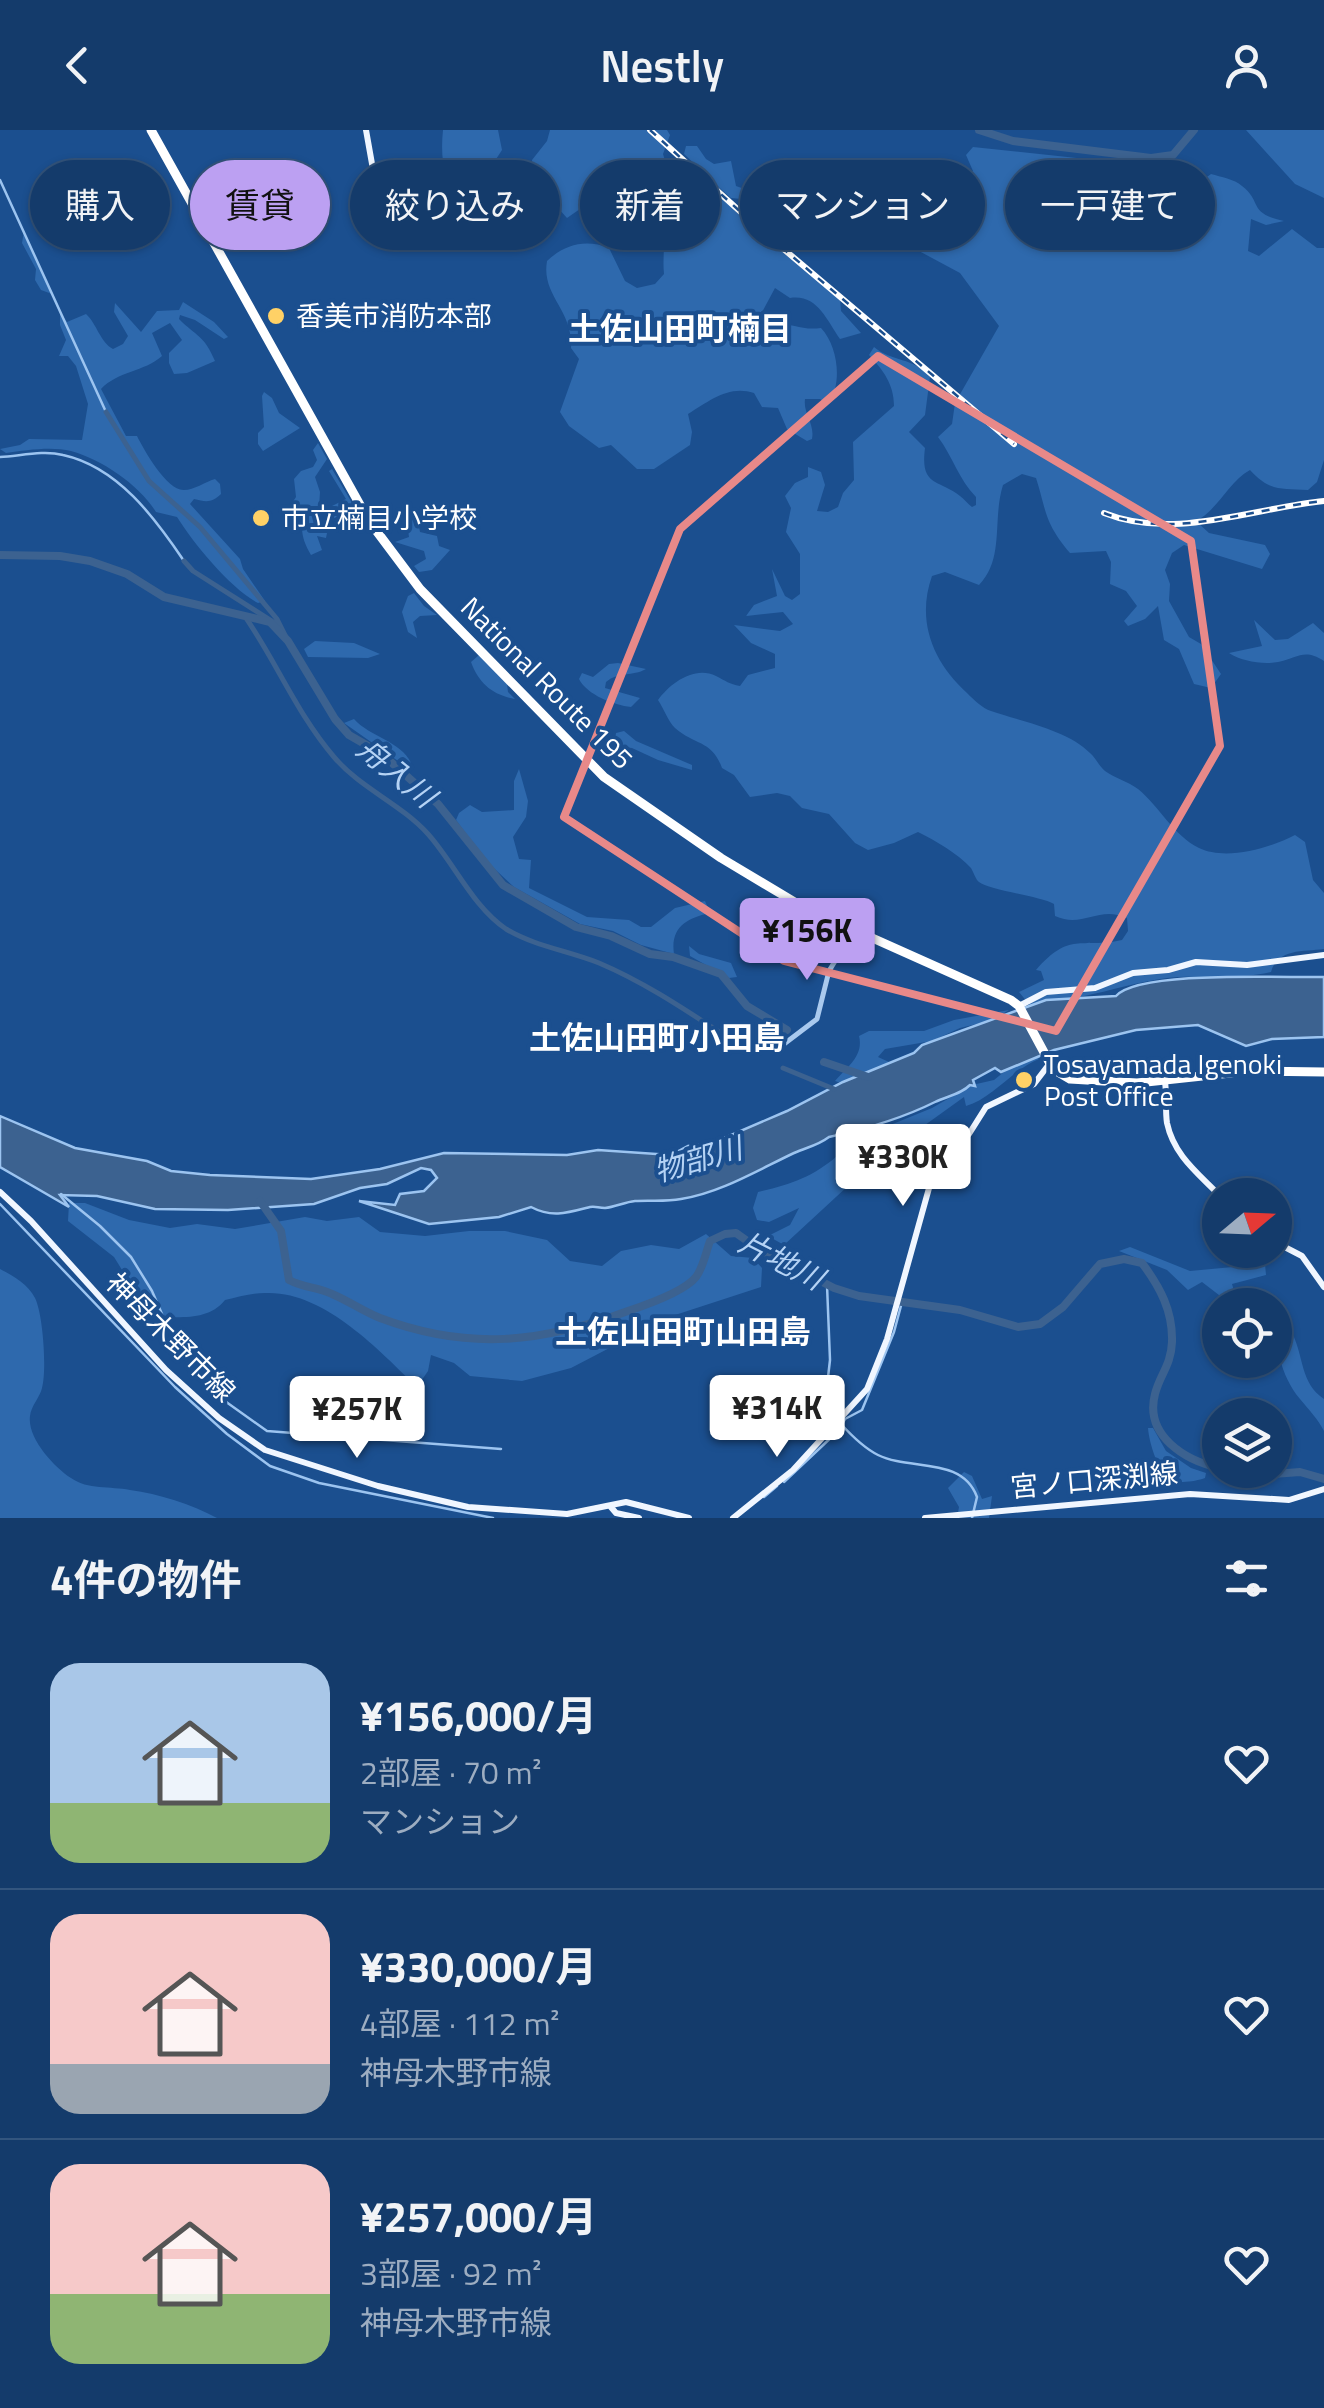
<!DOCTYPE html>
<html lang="ja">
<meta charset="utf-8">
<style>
body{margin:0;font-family:"Titillium Web","Noto Sans JP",sans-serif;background:#1d4271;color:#f1f3f6;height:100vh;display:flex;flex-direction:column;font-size:38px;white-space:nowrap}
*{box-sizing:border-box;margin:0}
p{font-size:32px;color:#9dadc1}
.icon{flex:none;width:55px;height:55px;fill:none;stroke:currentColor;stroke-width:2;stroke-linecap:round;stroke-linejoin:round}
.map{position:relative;height:1388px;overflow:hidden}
.drawer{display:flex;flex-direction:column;background:#143b6b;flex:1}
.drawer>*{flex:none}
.guide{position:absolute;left:30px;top:30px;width:1265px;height:90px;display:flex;gap:20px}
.needle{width:65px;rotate:71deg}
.controls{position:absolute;left:1202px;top:1048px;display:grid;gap:20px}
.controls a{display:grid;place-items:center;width:90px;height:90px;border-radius:50%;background:#143b6b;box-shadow:0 2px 8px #0004,0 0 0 2px #33557e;font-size:50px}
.price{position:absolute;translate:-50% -85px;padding:0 22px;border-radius:10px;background:#fff;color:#222;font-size:32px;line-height:65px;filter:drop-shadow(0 2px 5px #0008)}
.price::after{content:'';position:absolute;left:50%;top:60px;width:30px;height:22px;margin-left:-15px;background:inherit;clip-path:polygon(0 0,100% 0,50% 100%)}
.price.selected{background:#bca0f2;color:#111}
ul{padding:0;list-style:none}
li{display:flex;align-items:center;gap:30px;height:250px;padding:0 50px}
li+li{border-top:2px solid #33557e}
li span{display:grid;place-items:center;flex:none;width:280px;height:200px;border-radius:30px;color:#555}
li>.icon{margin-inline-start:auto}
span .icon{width:120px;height:120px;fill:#fffc;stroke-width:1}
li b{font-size:42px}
h2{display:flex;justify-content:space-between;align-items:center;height:120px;padding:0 50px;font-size:42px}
.pill{padding:0 35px;border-radius:45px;background:#143b6b;box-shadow:0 2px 8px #0004,0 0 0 2px #33557e;font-size:35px;line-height:90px}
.pill.selected{background:#bca0f2;color:#111}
header{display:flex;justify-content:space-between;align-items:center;height:130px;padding:0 50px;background:#143b6b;font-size:45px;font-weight:600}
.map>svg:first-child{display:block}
</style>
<header><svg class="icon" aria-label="back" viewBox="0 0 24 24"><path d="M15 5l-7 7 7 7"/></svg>Nestly<svg class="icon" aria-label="person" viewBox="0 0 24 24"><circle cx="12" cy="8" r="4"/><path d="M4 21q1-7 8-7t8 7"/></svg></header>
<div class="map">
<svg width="1324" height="1388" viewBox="0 0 1324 1388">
<rect width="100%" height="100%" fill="#1b4f8f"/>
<!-- green -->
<path fill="#2e69ad" d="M443,0H498L502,20L487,43L477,49L469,44L458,47L467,77L462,76C444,54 440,29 443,0Z
M550,0H667L670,5L663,24L672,53L664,71C671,93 688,95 709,93L719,84L718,73L708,67L716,61L740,86L772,108L840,169L841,181L861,203L840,209C826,189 817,164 790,168L775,158L760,186L767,194C791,191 799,201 821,198C838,216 843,254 828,274L820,269H805C803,284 815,293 812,309L807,311L787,299L778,278L762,277L754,263C728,255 710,271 688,284L692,302L690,315L654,339H637L611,315L599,318L569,296L560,282L579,229L571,218C573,179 541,166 547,131C565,114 586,109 609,118L625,151L637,158L655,154L664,144C662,125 667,111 660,93C642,90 633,78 623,63L613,62L617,73L624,80L614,84L593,77L590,72L567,88L558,78L534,80L532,30L547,11Z
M1246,0H1324V68L1295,54Z
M686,16H697L706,29L714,34L731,31L736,56L753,62L765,81L761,85L752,70L731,68L725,63L684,24Z
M973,17L1114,32L1138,38L1178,57L1192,58L1211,44C1221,47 1234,49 1242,56C1263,72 1247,83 1284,91L1266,95L1251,89L1248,121L1259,126L1292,99L1317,118H1324V330L1317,352L1308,360C1281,358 1270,362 1250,340C1228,352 1219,379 1196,391L1209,403L1265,415L1270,424L1262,439L1184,415L1172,423L1165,440L1170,454L1169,471L1189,507L1201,514L1221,544L1211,558L1194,554L1179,519L1164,510L1158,476L1145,489L1128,496L1124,491L1137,476L1126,461L1110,454L1111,432L1106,421L1070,423C1044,392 1047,383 1036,348L1022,344L1003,355C992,390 1005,428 979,455L945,442L932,446C916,491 933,532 967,563C974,570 982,578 991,581C1020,591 1068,600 1090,623C1096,628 1098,635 1105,641C1115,648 1127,651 1138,659C1159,676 1174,706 1199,718C1226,731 1270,718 1295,705L1305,712L1313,750L1324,763V819C1303,822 1278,818 1271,842C1241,849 1209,846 1178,847C1148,849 1121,858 1093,864C1072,869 1053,870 1032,878L1019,862L1044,850L1041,841L1036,840C1070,801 1080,819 1122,810L1128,801L1127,788C1098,775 1083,799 1055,786L1054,774C1040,766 988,760 979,752C976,750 973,741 971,738C957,723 936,711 918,702L894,713L868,720L855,713L829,684L802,678L790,666L777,663L750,667L734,645L722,638C712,610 696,616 675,598C668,591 664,579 658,570C670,553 695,535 716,546C726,551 729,554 740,556L748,545L775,538V524L751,513L734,495L780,501L793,494L783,482L746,486L754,475L777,466L772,439L785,466L792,470L800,464V424L786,402L791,378L785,366L795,353L808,347V337L821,342L825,355L817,381L828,382L838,377L843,363L854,350L853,312L894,276C894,254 883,240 869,225L874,217C891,232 914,227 930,247L925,285L909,302L925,318C920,357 938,349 960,366C964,369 968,374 972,377L976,375V367C959,350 953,327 938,307L952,294L955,273L999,196L960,143L919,121L916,93C897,80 883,92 872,108C868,96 873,89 881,80H925L929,74L931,62L921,47L933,33L934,44L941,49L973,41L966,25Z
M24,101L52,164L41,160L35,150L36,139L22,113Z
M183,172L214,192L228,207L224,209L195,190L180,185L179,189C197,207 204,205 215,231L187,243L174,244L169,233V223L182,210L170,193L152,203L162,226C144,242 118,241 101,259L126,306H137C144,320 167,361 184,360C194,360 205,352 215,349L220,354L221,364C212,373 206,372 194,369L190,374L240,429L243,439L265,471L258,473C230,458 194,414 177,387L156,382C139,355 103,330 71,321C52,316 26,320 6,323L0,319L20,315L29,309L82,310L88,274L76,236L68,226H59L66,210L60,195V182L67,192L86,184C97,194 100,212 113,219L123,214L128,206L114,182L115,173L141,202L157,181L179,180Z
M264,262L272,268L279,283L300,298L263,321L258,314V303L264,297L262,266Z
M318,313L327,329L315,347L320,362L319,377L293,388L288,379L296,367L294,349L301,341L313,337L317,330L313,320Z
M332,339L365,395L349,383L325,391L328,378L346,369L329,341Z
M416,380L420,402L437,406L439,416L450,420L432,440L419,442L414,436L426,429L424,421L395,412L409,407L406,386Z
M313,385L327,403L326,408L317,406L322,420L311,425C304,413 300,402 303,388Z
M414,463L424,476L437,485L420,486L413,492L417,508L408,502L402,482L408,466Z
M1254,490L1275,510L1288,509L1313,493L1324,503V531C1304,518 1298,528 1278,532C1263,535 1241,531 1229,523L1262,516Z
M315,511L354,513L380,524L368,528L308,527L304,519Z
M479,525L507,554L508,562L515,569C493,565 479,554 471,532Z
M618,533L646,539C632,547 619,541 606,552L605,558L640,568L631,577C614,575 587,565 579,549L582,543L593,547L609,534Z
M354,589C370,607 401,611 411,633H401L344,593Z
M624,601L636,611L692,635V640L658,630L632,618L614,616L616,603Z
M519,639L528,671L526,687L513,707L519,729L531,730L529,758L587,787L629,790L641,797H651L675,778L705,771L710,783C687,788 670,797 674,824L641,815L613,801L580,794L514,757L485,730L456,690L459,683L470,675L482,682L514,680V651Z
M689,816L699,824L731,833L737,847L729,848L690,826Z
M1009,880L993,890L960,898L932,911L885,919L878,927L889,932L844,954L835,951C847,937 864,926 859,906L869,901H924L954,890Z
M1035,925L1039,929C1012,940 992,969 966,976L964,967L875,1031L784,1115L768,1106L790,1095L799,1078L769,1092L757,1090L753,1078L758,1062C789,1055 813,1047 837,1026L839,1005L858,999L883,998L932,978L972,955L994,950L1015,933Z
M69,1073H85L129,1090L170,1098L197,1094L235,1099L305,1087L327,1091L359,1087L380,1102L425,1106L469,1101H505L547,1110L570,1131L602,1136L621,1121L651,1115L679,1119L706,1104L731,1126L753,1128L762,1138L761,1157L669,1187L571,1238L522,1251L470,1246L454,1233L431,1225L428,1241L417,1257C379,1220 323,1160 265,1163C252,1163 238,1167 225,1170C209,1190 184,1187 160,1187L137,1164L114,1127L68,1091Z
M1130,1117L1190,1141L1265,1134L1266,1145L1232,1154L1235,1164L1258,1169L1265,1175H1232L1202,1152L1188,1160L1167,1140L1119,1121Z
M0,1139C13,1146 28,1154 35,1168C43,1184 47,1240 42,1258C40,1267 31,1276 30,1286C27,1308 54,1337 71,1348C88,1360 110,1356 130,1360C159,1364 191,1374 217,1388H0Z
M1275,1184C1281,1190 1288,1196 1292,1203C1304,1226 1300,1253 1324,1269V1301C1318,1289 1309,1280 1300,1269C1280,1245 1275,1214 1275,1184Z
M1148,1298H1153L1166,1321L1191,1338L1206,1343L1205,1348C1197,1351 1180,1354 1172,1350C1158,1344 1149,1312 1148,1298Z
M964,1342L972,1346L982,1369L992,1366L989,1388H957L959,1377L948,1358Z"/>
<!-- water -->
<path fill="#3c6290" stroke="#9cc4f0" stroke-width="2.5" d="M1324,847V907L1272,909L1246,916L1198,895L1136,900L1054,920L1001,942L995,938L973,950L975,956L970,955C960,965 947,966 935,972C901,989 866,999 829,1007C817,1016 807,1017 794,1023C758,1040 720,1063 681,1069C665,1072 650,1070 635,1071C625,1072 615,1077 605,1078C598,1078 596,1076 590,1077C567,1083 552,1088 531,1077L499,1087L429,1094L359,1071L395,1075L400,1064L424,1061L437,1048L431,1040L421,1038L387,1054L360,1058L314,1074L228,1080L155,1079L97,1066L60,1065L69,1077L0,1037V986L75,1018L147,1031L171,1041L210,1045L311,1049L380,1039L444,1023L567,1025L598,1020L671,1025L688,1016L715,1012L787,981L843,952L914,923L922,915L1046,870L1116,866C1140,840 1283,848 1324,847Z"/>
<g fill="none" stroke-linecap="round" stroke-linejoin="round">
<!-- stream -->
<path stroke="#9cc4f0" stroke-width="2.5" d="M0,50L106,282
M0,327C20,326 43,320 63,325C118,337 155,388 184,431
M61,1064L100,1096L131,1127L152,1161L165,1191L215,1264L267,1301L501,1319
M0,1074L175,1257L227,1304L270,1336L319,1353L493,1388
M827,1155L830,1230L827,1256L837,1287
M841,1294C851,1305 864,1318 878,1325C910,1341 962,1326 977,1367L972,1388
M784,1352L838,1301L845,1289L862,1280L894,1202L902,1172
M764,1367L777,1356"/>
<!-- canal -->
<path stroke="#3c6290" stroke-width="5" d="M106,282L149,351L200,397L277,489L288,511
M184,431L193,441L275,493L281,500
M244,485C276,531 297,584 334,627C360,658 401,674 428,704C454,733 473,777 506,799C534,816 569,821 599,833C651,855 697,888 744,918
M783,938L834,959"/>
<!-- river -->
<path stroke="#3c6290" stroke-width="8" d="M979,0L1013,11L1151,28L1173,25L1194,0
M0,425L60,426L90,431L127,444L164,467L270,492L288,511L335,589L349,605L382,624L438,674L503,755L576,797L611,806L650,824L673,827L721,844L747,876L787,900
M824,932L868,947
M260,1071L281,1101L289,1150C304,1158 318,1157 332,1164C349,1171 364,1182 380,1188C468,1221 541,1213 628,1181C646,1175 684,1162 696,1147C703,1138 706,1122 710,1111L725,1104L736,1103L760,1120L834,1158L859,1166L960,1180L1018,1197L1040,1194L1063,1177L1100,1134L1124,1129L1142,1133C1160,1157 1173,1181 1172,1212C1171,1236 1160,1244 1155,1264C1144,1306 1186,1331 1220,1338
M1229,1340L1261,1345L1300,1342L1324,1349"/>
<!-- minor -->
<path stroke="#a9c9ee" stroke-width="5" d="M767,921L784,914L817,889L829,841L854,800"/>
<!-- major -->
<path stroke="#f0f6ff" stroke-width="6" d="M366,0L377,62L392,115
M1019,876L1046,862L1095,858L1133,843L1168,840L1196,832L1247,835L1324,825
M1165,952C1167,965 1165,980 1167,993C1174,1026 1199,1044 1220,1066
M0,1062L31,1091L166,1240L219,1288L265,1320L378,1356L468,1377L567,1384L626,1372L689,1388
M1275,1112L1302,1126L1324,1157
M610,1376L616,1383L639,1388
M733,1388L793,1340L867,1259L887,1209L936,1033L969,1004L986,977L1034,954L1050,933
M925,1388L1190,1364L1289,1370L1324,1359"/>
<!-- highway -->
<path stroke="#fff" stroke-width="9" d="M151,0L369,391L420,459L604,647L721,728L803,777L1011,870L1019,876L1053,939L1070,949L1137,953L1249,941L1324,942"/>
<!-- rail casing -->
<g stroke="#fff" stroke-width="6">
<path id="rail" d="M650,0L754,94L1014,314
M1104,383C1174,411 1252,378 1324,371"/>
</g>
<!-- rail -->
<use href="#rail" stroke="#1b4f8f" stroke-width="2.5" stroke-dasharray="8" stroke-linecap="butt"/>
</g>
<!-- marked area -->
<path fill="none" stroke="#e88989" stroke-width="8" stroke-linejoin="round" d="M878,226L1191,411L1220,616L1056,901L784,831L564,687L680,399Z"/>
<!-- markers -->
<g fill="#ffd166" stroke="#1b4f8f" stroke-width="4">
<circle cx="276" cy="186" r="10"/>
<circle cx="261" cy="388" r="10"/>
<circle cx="1024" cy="950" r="10"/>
</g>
<g text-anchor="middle" stroke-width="8" stroke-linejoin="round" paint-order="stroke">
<!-- poi labels -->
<g font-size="28" fill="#fff" stroke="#1b4f8f" text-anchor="start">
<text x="296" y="196">香美市消防本部</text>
<text x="281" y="398">市立楠目小学校</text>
<text x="1044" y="944">Tosayamada Igenoki<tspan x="1044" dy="32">Post Office</tspan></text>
</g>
<!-- street labels -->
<g font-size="28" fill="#fff" stroke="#1b4f8f">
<text transform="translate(547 553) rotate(45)" y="10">National Route 195</text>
<text transform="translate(171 1207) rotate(45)" y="10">神母木野市線</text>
<text transform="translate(1094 1350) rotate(-5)" y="10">宮ノ口深渕線</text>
</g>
<!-- water labels -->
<g font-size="30" font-style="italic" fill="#b5d3f5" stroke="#1b4f8f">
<text transform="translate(396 643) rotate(39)" y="10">舟入川</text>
<text transform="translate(698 1030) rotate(-16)" y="10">物部川</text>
<text transform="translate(781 1131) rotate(27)" y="10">片地川</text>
</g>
<!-- quarter labels -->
<g font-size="32" font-weight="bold" fill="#fff" stroke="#1b4f8f">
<text x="680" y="210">土佐山田町楠目</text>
<text x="657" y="919">土佐山田町小田島</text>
<text x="683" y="1213">土佐山田町山田島</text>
</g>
</g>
</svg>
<div class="controls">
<a><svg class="needle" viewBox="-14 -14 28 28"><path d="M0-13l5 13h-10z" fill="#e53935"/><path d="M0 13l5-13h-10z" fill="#9dadc1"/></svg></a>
<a><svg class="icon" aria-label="locate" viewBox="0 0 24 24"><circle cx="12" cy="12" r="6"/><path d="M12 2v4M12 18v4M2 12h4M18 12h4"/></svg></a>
<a><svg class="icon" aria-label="layers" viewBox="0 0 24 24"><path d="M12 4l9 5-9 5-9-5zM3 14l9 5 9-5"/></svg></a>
</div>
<b class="price selected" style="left:807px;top:853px">¥156K</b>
<b class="price" style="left:903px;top:1079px">¥330K</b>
<b class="price" style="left:777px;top:1330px">¥314K</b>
<b class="price" style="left:357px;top:1331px">¥257K</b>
<div class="guide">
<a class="pill">購入</a>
<a class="pill selected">賃貸</a>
<a class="pill">絞り込み</a>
<a class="pill">新着</a>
<a class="pill">マンション</a>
<a class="pill">一戸建て</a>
</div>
</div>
<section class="drawer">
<h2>4件の物件<svg class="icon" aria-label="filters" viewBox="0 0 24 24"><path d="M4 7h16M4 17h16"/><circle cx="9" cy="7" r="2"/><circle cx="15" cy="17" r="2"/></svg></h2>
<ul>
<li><span style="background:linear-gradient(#a9c7e8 70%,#8fb573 0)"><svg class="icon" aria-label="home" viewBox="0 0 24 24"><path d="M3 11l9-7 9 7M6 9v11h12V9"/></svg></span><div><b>¥156,000/月</b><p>2部屋 · 70 m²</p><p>マンション</p></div><svg class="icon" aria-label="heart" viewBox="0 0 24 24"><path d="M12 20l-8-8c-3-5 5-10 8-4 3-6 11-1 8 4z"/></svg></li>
<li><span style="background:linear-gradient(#f6c9c9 75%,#9aa5b1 0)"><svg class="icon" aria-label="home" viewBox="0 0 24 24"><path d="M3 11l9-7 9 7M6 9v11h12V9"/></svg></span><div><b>¥330,000/月</b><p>4部屋 · 112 m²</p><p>神母木野市線</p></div><svg class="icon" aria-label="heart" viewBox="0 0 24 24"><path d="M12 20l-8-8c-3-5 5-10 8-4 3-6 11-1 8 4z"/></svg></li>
<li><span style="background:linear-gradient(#f6c9c9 65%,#8fb573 0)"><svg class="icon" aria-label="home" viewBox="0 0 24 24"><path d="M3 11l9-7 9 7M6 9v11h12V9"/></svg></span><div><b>¥257,000/月</b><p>3部屋 · 92 m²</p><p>神母木野市線</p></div><svg class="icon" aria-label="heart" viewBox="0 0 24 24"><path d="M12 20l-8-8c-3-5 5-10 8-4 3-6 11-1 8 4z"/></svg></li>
</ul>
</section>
